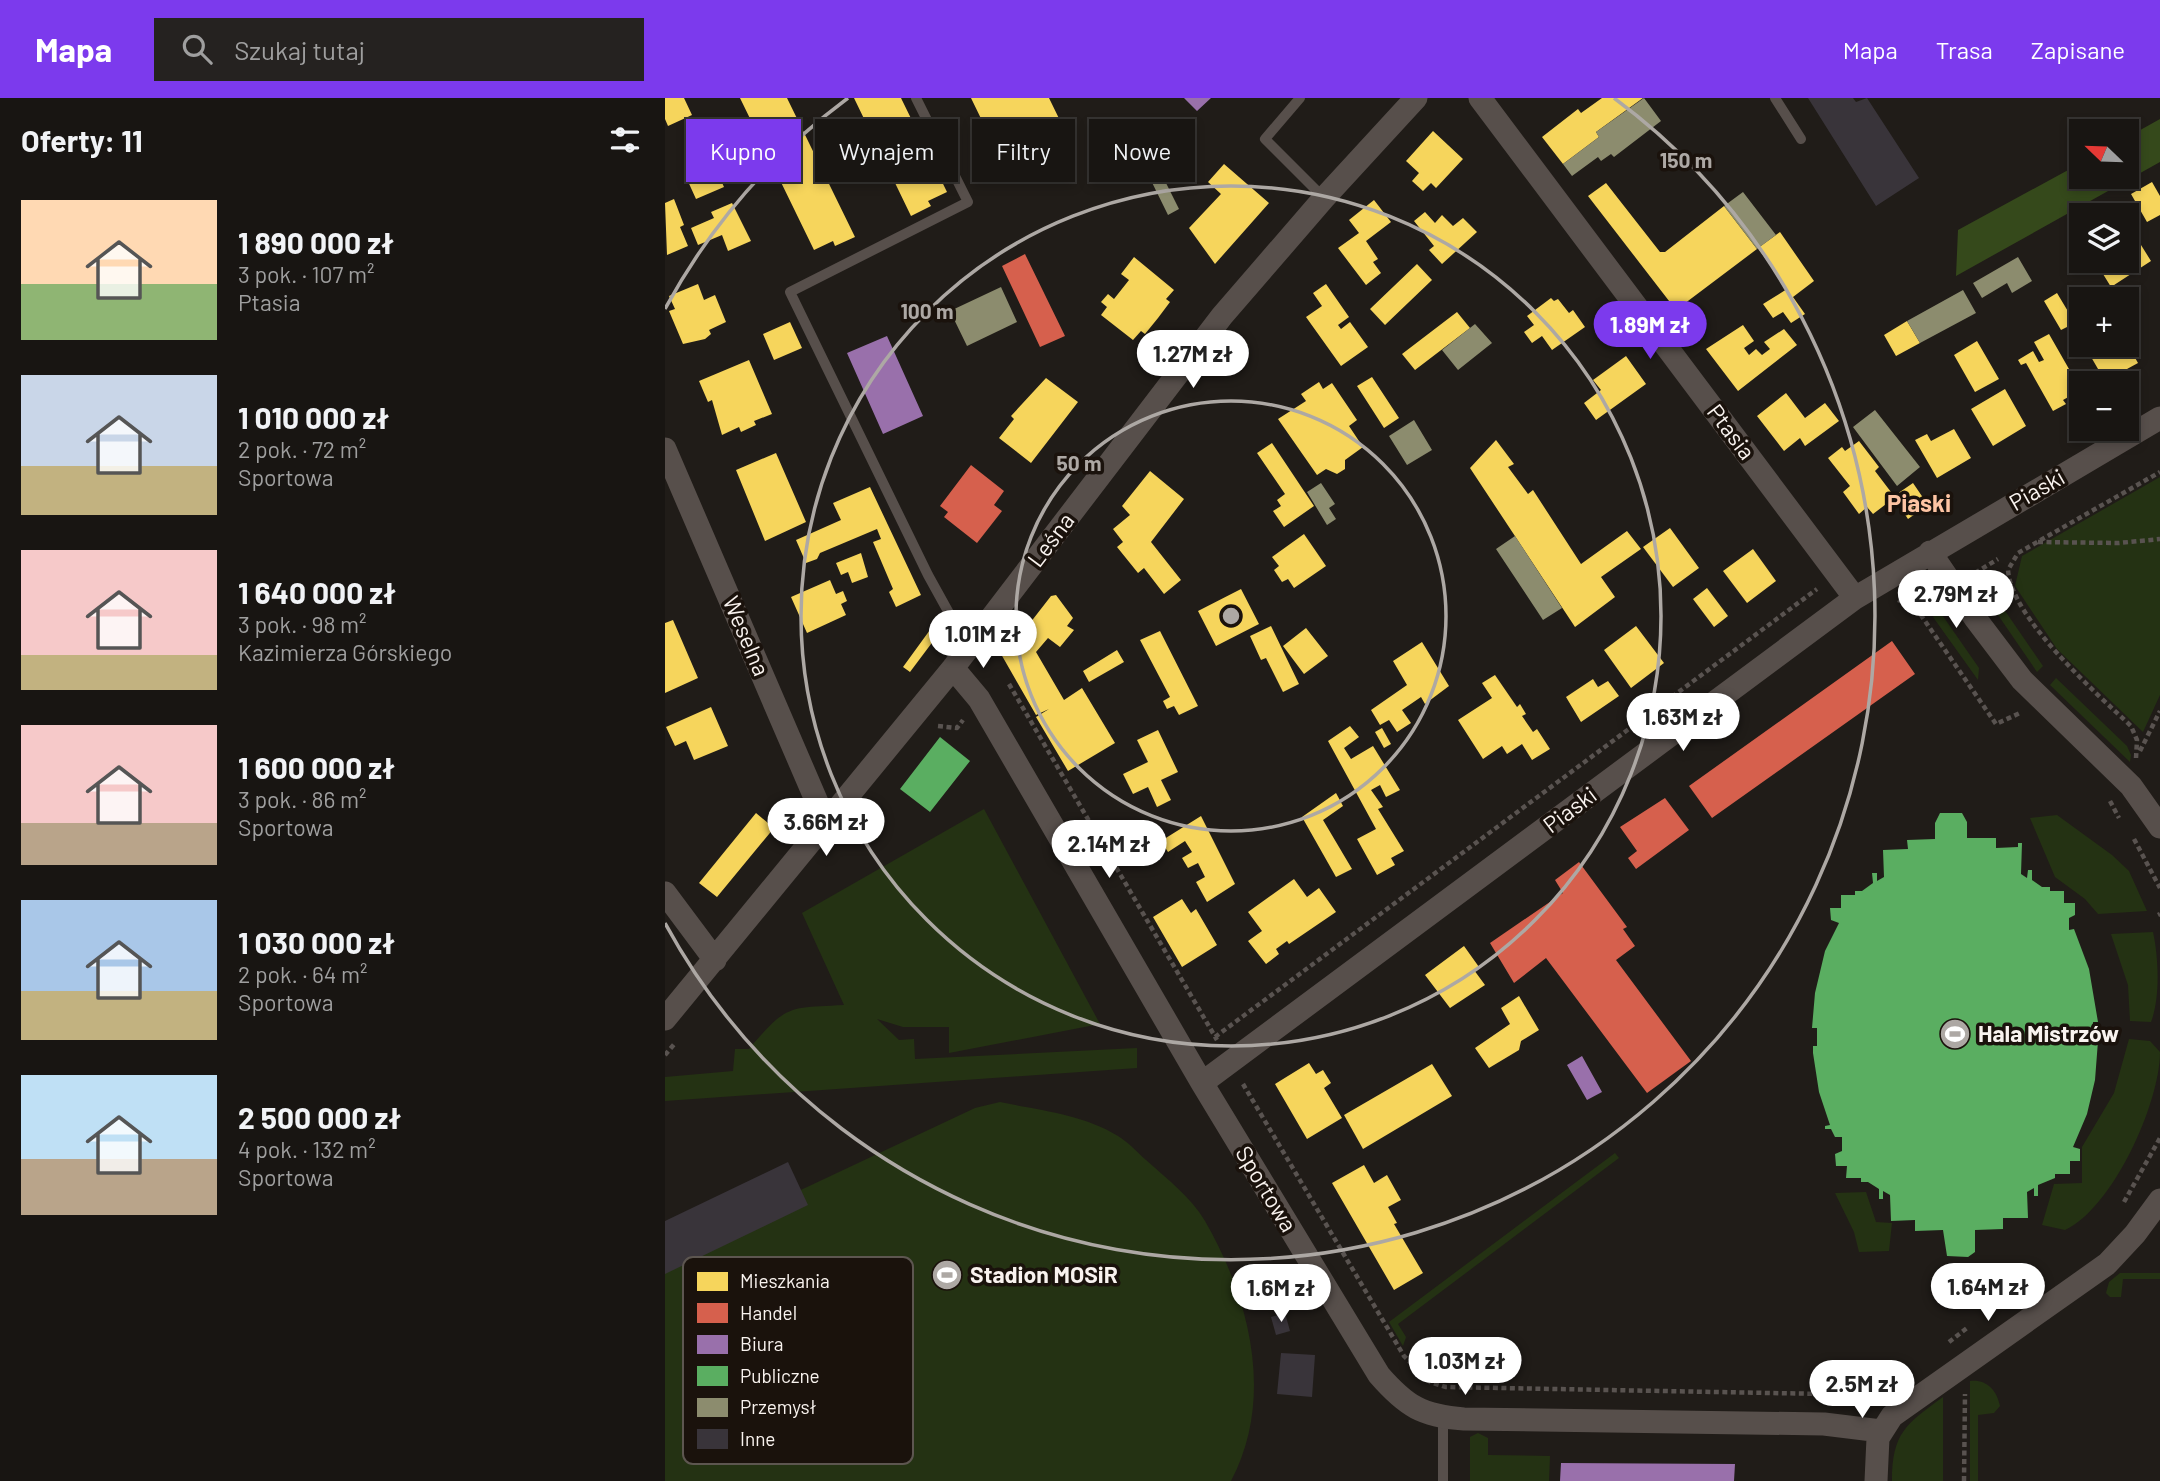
<!DOCTYPE html>
<html lang="pl">
<meta charset="utf-8">
<style>
body{margin:0;font-family:Barlow,sans-serif;background:#252220;color:#f1f3f6;height:100vh;display:flex;flex-direction:column;font-size:26px;white-space:nowrap}
*{box-sizing:border-box;margin:0}
p{font-size:23px;color:#9f9f9f}
.icon{flex:none;width:38px;height:38px;fill:none;stroke:currentColor;stroke-width:2;stroke-linecap:round;stroke-linejoin:round}
.map{position:relative;flex:1;overflow:hidden}
.side{display:flex;flex-direction:column;background:#181512;width:665px}
.side>*{flex:none}
.banner{position:absolute;left:21px;top:21px;width:665px;height:63px;display:flex;gap:14px}
.needle{width:46px;rotate:293deg}
.buttons{position:absolute;left:1404px;top:21px;display:grid;gap:14px}
.buttons a{display:grid;place-items:center;width:70px;height:70px;border-radius:0px;background:#181512;box-shadow:0 4px 10px #0003,0 0 0 2px #363432;font-size:35px}
.price{position:absolute;translate:-50% -60px;padding:0 16px;border-radius:24px;background:#fff;color:#222;font-size:23px;line-height:46px;filter:drop-shadow(0 2px 4px #0008)}
.price::after{content:'';position:absolute;left:50%;top:42px;width:21px;height:16px;margin-left:-10px;background:inherit;clip-path:polygon(0 0,100% 0,50% 100%)}
.price.active{background:#7c3aed;color:#fff}
ul{padding:0;list-style:none}
li{display:flex;align-items:center;gap:21px;height:175px;padding:0 21px}
li span{display:grid;place-items:center;flex:none;width:196px;height:140px;border-radius:0px;color:#555}
li>.icon{margin-inline-start:auto}
span .icon{width:84px;height:84px;fill:#fffc;stroke-width:1}
li b{font-size:30px}
h2{display:flex;justify-content:space-between;align-items:center;height:84px;padding:0 21px;font-size:30px}
.chip{padding:0 24px;border-radius:0px;background:#181512;box-shadow:0 4px 10px #0003,0 0 0 2px #363432;font-size:24px;line-height:63px}
.chip.active{background:#7c3aed;color:#fff}
header{display:flex;align-items:center;gap:42px;box-sizing:border-box;height:98px;padding:0 35px;background:#7c3aed;color:#fff}
header strong{font-size:33px}
nav{display:flex;gap:38px;margin-inline-start:auto;font-size:24px}
.search{width:490px;height:63px;background:#252220;display:flex;align-items:center;gap:18px;box-sizing:border-box;padding:0 24px;border-radius:0px;color:#9f9f9f;font-size:26px}
main{display:flex;flex:1;min-height:0}
.map>svg:first-child{display:block}
</style>
<header>
<strong>Mapa</strong>
<div class="search"><svg class="icon" aria-label="search" viewBox="0 0 24 24"><circle cx="10" cy="10" r="6"/><path d="M15 15l6 6"/></svg>Szukaj tutaj</div>
<nav><a>Mapa</a><a>Trasa</a><a>Zapisane</a></nav>
</header>
<main>
<section class="side">
<h2>Oferty: 11<svg class="icon" aria-label="filters" viewBox="0 0 24 24"><path d="M4 7h16M4 17h16"/><circle cx="9" cy="7" r="2"/><circle cx="15" cy="17" r="2"/></svg></h2>
<ul>
<li><span style="background:linear-gradient(#ffd9b3 60%,#8fb573 0)"><svg class="icon" aria-label="home" viewBox="0 0 24 24"><path d="M3 11l9-7 9 7M6 9v11h12V9"/></svg></span><div><b>1 890 000 zł</b><p>3 pok. · 107 m²</p><p>Ptasia</p></div></li>
<li><span style="background:linear-gradient(#c9d6e8 65%,#c2b280 0)"><svg class="icon" aria-label="home" viewBox="0 0 24 24"><path d="M3 11l9-7 9 7M6 9v11h12V9"/></svg></span><div><b>1 010 000 zł</b><p>2 pok. · 72 m²</p><p>Sportowa</p></div></li>
<li><span style="background:linear-gradient(#f6c9c9 75%,#c2b280 0)"><svg class="icon" aria-label="home" viewBox="0 0 24 24"><path d="M3 11l9-7 9 7M6 9v11h12V9"/></svg></span><div><b>1 640 000 zł</b><p>3 pok. · 98 m²</p><p>Kazimierza Górskiego</p></div></li>
<li><span style="background:linear-gradient(#f6c9c9 70%,#b9a48a 0)"><svg class="icon" aria-label="home" viewBox="0 0 24 24"><path d="M3 11l9-7 9 7M6 9v11h12V9"/></svg></span><div><b>1 600 000 zł</b><p>3 pok. · 86 m²</p><p>Sportowa</p></div></li>
<li><span style="background:linear-gradient(#a9c7e8 65%,#c2b280 0)"><svg class="icon" aria-label="home" viewBox="0 0 24 24"><path d="M3 11l9-7 9 7M6 9v11h12V9"/></svg></span><div><b>1 030 000 zł</b><p>2 pok. · 64 m²</p><p>Sportowa</p></div></li>
<li><span style="background:linear-gradient(#bfe0f5 60%,#b9a48a 0)"><svg class="icon" aria-label="home" viewBox="0 0 24 24"><path d="M3 11l9-7 9 7M6 9v11h12V9"/></svg></span><div><b>2 500 000 zł</b><p>4 pok. · 132 m²</p><p>Sportowa</p></div></li>
</ul>
</section>
<div class="map">
<svg width="1495" height="1383" viewBox="0 0 1495 1383">
<rect width="100%" height="100%" fill="#201c18"/>
<!-- green -->
<path fill="#243213" d="M1495,379V597L1478,634L1392,551L1350,488L1357,458Z
M1315,482L1321,485L1378,568L1372,574L1311,485Z
M1273,511L1314,570L1313,582L1268,519Z
M1391,580L1462,648L1466,657L1465,664L1385,587Z
M319,711L435,926L284,955V929H238L212,921L234,942L249,941L250,961L472,950V970L0,1003V979L68,973L70,951H84C122,906 123,910 179,907L137,815Z
M1392,717L1447,757L1464,773L1482,813L1433,816L1420,801L1390,779L1365,720Z
M1488,834C1494,861 1495,901 1486,924L1465,923L1463,887L1446,836Z
M1464,941L1485,943L1495,954C1495,1005 1448,1110 1400,1132L1377,1127L1389,1086L1417,1085V1049L1449,995Z
M335,1004C373,1012 418,1016 453,1038C463,1044 472,1054 481,1062C502,1081 526,1099 540,1123C585,1201 610,1300 566,1383H0V1156L310,1010Z
M950,1055L954,1060L733,1226L741,1239L738,1248L724,1224Z
M1201,1094L1211,1124L1227,1125L1224,1153L1194,1154L1189,1134L1170,1095Z
M1455,1175H1495V1181H1458L1456,1199H1445L1441,1195L1444,1184Z
M1305,1283C1321,1281 1332,1292 1335,1308L1329,1315L1313,1317V1383H1305Z
M1278,1299V1383H1227C1227,1335 1241,1326 1278,1299Z
M813,1335L823,1340V1357L885,1358L884,1383H805V1339Z"/>
<!-- forest -->
<path fill="#35491b" d="M1495,21V64L1291,178L1293,132L1416,65V79H1461V40Z"/>
<!-- homes -->
<path fill="#f6d55c" d="M0,0H19L27,17L3,28L0,21Z
M75,0H122L190,139L170,148L168,143L149,152Z
M189,0H236L282,94L263,103L266,108L246,118Z
M306,0H384L404,41L341,72Z
M937,0H978L931,34L934,39L898,66L877,39L913,11L916,15Z
M768,33L798,61L771,90L766,85L758,93L747,83L754,75L741,63Z
M559,66L604,105L550,166L524,130L556,96L543,84Z
M49,67L59,89L31,101L21,79Z
M1487,84L1495,98V117L1482,124L1466,96Z
M941,85L995,154H1000L1059,108L1092,151L1011,212L923,98Z
M9,101L19,127L15,129L23,148L2,157L0,105Z
M709,102L726,124L701,143L713,161L708,164L716,175L701,187L673,150L694,135L684,122Z
M67,105L86,143L63,153L57,137L33,147L26,130L49,120L46,114Z
M760,114L770,125L777,117L788,128L798,120L812,134L777,166L764,152L769,148L749,123Z
M1466,131L1486,163L1446,189L1430,163H1461V134Z
M1115,134L1149,183L1128,199L1140,216L1126,225L1118,214L1108,220L1098,206L1122,191L1093,150Z
M469,159L509,192L501,201L505,204L493,220L480,236L476,233L468,242L436,217L442,209L436,204L443,196L449,201L464,182L456,176Z
M752,166L767,182L720,227L705,211Z
M33,186L39,202L50,197L61,224L44,232L46,236L40,241L18,246L4,213L10,211L4,198Z
M661,186L684,219L673,227L676,231L685,224L703,249L676,268L641,219L657,208L648,195Z
M1392,195L1410,225L1396,232L1379,203Z
M886,200L889,203L893,201L904,215L908,212L920,229L887,252L877,238L867,245L859,234L869,227L862,218Z
M792,214L805,230L750,272L737,256Z
M1242,223L1255,245L1231,258L1219,237Z
M125,224L137,250L109,262L98,236Z
M1078,227L1089,243L1079,250L1084,257L1091,251L1097,257L1105,251L1099,244L1119,231L1132,247L1073,293L1041,251Z
M1384,236L1416,292L1398,302L1401,306L1388,313L1361,265L1356,267L1353,262L1368,253L1374,264L1379,262L1369,244Z
M1312,243L1334,281L1310,294L1289,257Z
M1425,247H1463L1473,265L1440,283L1422,252Z
M961,258L981,286L931,322L919,305L936,292L928,282Z
M84,262L107,316L89,323L91,327L76,334L74,329L57,337L47,302L43,304L34,283Z
M707,279L734,320L719,330L692,288Z
M381,280L413,304L366,365L334,340L349,321L346,318Z
M654,284L658,291L667,285L692,322L684,328L698,349L680,362V371L672,376L661,371L652,377L613,321L641,303L636,296Z
M1340,291L1361,328L1328,348L1306,311Z
M1121,295L1140,320L1160,305L1174,323L1140,348L1135,340L1119,353L1092,318Z
M1289,331L1306,360L1272,380L1250,342L1262,336L1266,343Z
M831,342L849,366L843,369L863,396L868,392L916,466L962,433L976,451L936,479L950,499L910,529L805,370Z
M1194,343L1214,369L1210,373L1229,398L1248,385L1263,407L1243,421L1229,400L1208,416L1202,409L1194,416L1178,394L1185,388L1163,360L1177,349L1180,353Z
M607,345L649,408L619,429L608,413L616,408L612,402L620,396L592,355Z
M111,355L141,424L100,443L71,372Z
M485,373L519,401L486,444L516,482L499,496L479,470L473,475L452,449L458,444L448,431L465,417L457,408Z
M205,389L256,497L231,509L224,494L228,491L208,444L216,441L212,431L155,455L152,461L141,465L131,442L176,422L168,405Z
M1005,430L1034,470L1008,489L978,449Z
M639,436L661,468L629,490L623,481L617,484L609,472L614,468L607,459Z
M1088,451L1111,483L1082,505L1058,473Z
M196,455L203,479L187,485L183,474L176,477L171,465Z
M165,482L171,496L178,493L182,503L176,506L181,517L142,535L126,499Z
M1042,490L1063,518L1049,529L1028,501Z
M576,491L594,526L551,548L533,513Z
M391,497L408,520L402,528L409,532L395,549L383,540L371,554L399,602L417,590L450,645L403,673L371,619L384,611L371,617L336,556L337,546L357,519L365,525L386,498Z
M8,522L33,580L0,595V525Z
M270,525L278,530L245,574L238,569Z
M606,528L634,586L618,594L601,560L596,562L585,538Z
M971,528L999,565L966,590L939,552Z
M641,530L663,558L639,576L618,548Z
M495,533L533,608L514,617L509,608L502,611L498,603L505,599L475,542Z
M757,544L784,588L760,606L756,599L737,612L746,625L732,634L724,622L715,627L706,612L742,587L728,563Z
M452,552L459,564L424,584L418,573Z
M830,577L852,609L855,606L861,616L857,618L868,634L872,631L885,651L867,662L857,646L842,656L837,648L818,661L793,622L827,600L817,585Z
M928,581L933,589L943,583L954,598L916,624L901,599Z
M46,609L63,648L29,662L21,643L10,648L1,629Z
M685,628L694,639L679,650L686,661L708,648L735,692L721,699L715,687L706,692L718,709L713,711L739,753L726,760L730,767L712,777L692,741L711,731L663,643Z
M717,630L726,646L719,650L710,634Z
M493,632L513,674L496,682L506,702L492,709L483,689L468,696L458,676L483,664L472,642Z
M671,695L678,708L658,722L687,771L671,779L637,719Z
M91,715L109,730L52,799L34,785Z
M536,718L570,786L542,804L531,784L540,779L533,765L523,770L517,760L527,754L520,743L503,754L496,743Z
M629,781L642,799L654,790L671,814L624,846L622,843L611,851L614,856L601,866L583,843L597,833L583,814Z
M517,801L526,815L531,811L552,847L517,869L488,819Z
M799,848L814,869L809,872L820,887L785,910L760,877Z
M854,898L874,932L856,943L854,952L824,970L810,950L845,926L836,910Z
M644,965L651,976L658,972L666,985L659,990L677,1020L642,1041L610,986Z
M767,966L787,998L698,1051L679,1017Z
M699,1067L709,1085L722,1077L736,1102L723,1109L732,1125L729,1126L758,1175L729,1192L667,1085Z"/>
<!-- shops -->
<path fill="#d6604d" d="M360,156L400,238L375,249L337,168Z
M306,367L339,393L329,407L337,413L312,445L279,419L283,414L275,408Z
M1227,543L1250,576L1047,720L1024,688Z
M1000,700L1024,732L971,771L963,760L972,753L955,729Z
M914,764L962,829L958,831L970,848L951,862L1026,963L982,995L881,860L849,885L825,845L898,795L890,782Z"/>
<!-- offices -->
<path fill="#9970ab" d="M519,0H546L532,13Z
M222,238L258,318L218,336L182,255Z
M917,958L937,994L922,1002L902,967Z
M896,1365L1070,1366L1069,1383H895Z"/>
<!-- public -->
<path fill="#5aae61" d="M275,639L305,663L265,714L235,691Z
M1275,715H1297L1302,724V740H1331V750L1353,749V745H1357L1356,776L1362,780L1363,772H1367V782L1377,789H1385V793H1399V805H1410V817L1404,820V832L1409,831L1424,871L1433,924H1428L1429,943H1433L1430,982L1422,1016L1408,1049L1415,1051V1063H1405V1076H1390V1080L1373,1087V1098H1369V1090L1362,1094L1363,1120H1338V1131L1310,1132V1154L1303,1159L1282,1158L1278,1132L1250,1133V1122L1226,1123L1225,1097L1218,1093V1101H1214V1091L1203,1084H1196V1080H1181L1182,1068H1171L1170,1056L1177,1053V1039H1170L1166,1031H1160V1028L1165,1027L1154,994L1148,955V948H1152V930H1147L1150,895L1160,853L1174,825L1166,822L1165,810H1176V797H1190V793H1197L1208,785L1207,775H1212V783L1219,779L1218,752L1243,751L1242,742L1270,741V725Z"/>
<!-- industry -->
<path fill="#8c8c6e" d="M979,0L996,23L949,59L946,56L936,63L933,59L907,78L898,66L934,39L931,34Z
M485,53L514,111L503,117L474,58Z
M1078,94L1111,137L1092,151L1059,108Z
M1353,159L1367,183L1347,195L1342,185L1317,200L1308,185Z
M336,189L352,224L302,248L285,213Z
M1298,192L1311,215L1255,245L1242,223Z
M810,226L827,245L793,272L777,252Z
M1210,312L1255,369L1232,388L1188,329Z
M749,322L767,352L742,367L724,338Z
M656,385L670,406L664,410L671,421L662,427L642,394Z
M850,438L897,510L878,522L831,451Z"/>
<!-- building -->
<path fill="#39343a" d="M1143,0H1188L1191,4L1202,0L1254,80L1211,108Z
M123,1064L143,1107L0,1176V1123Z
M620,1215L625,1233L611,1237L606,1219Z
M616,1255L650,1257L647,1299L612,1296Z"/>
<g fill="none" stroke-linecap="round" stroke-linejoin="round">
<!-- path -->
<path stroke="#595350" stroke-width="4.5" stroke-dasharray="5 3.5" stroke-linecap="butt" d="M1373,444L1454,445L1495,441
M1310,475L1333,461
M1266,501L1251,510L1331,626L1355,615
M1233,502L1251,510
M344,586L552,942
M273,628L292,630L298,622
M1475,653L1495,613
M1471,660L1472,642L1466,628C1432,596 1346,520 1343,472L1353,455L1495,374
M1445,703L1454,720
M1469,741L1495,790
M1493,817L1495,816
M550,939L1152,491
M0,957L11,944
M578,986L739,1258L765,1284L781,1289L1160,1296
M1459,1104L1495,1040
M1284,1244L1302,1230
M1299,1383L1300,1296"/>
<!-- lane -->
<path stroke="#574f4b" stroke-width="10" d="M251,0L303,104L125,194L263,477L284,515L308,544
M635,0L600,41L659,100
M1110,0L1136,41
M778,1319V1383"/>
<!-- street -->
<path stroke="#574f4b" stroke-width="23" d="M815,0L1190,500
M0,351L161,725
M1265,454L1310,520L1357,582L1466,688L1495,729
M288,570L314,601L537,985L714,1277C741,1308 757,1318 799,1321L1159,1326L1216,1333
M0,795L50,862
M0,921L288,570L557,218L659,100L751,0
M537,985L1190,500L1495,320
M1211,1383L1213,1340L1227,1318L1442,1166L1470,1136L1495,1102"/>
</g>
<!-- distance rings -->
<g fill="none" stroke="#ada8a4" stroke-width="3.5">
<circle cx="566" cy="518" r="215"/>
<circle cx="566" cy="518" r="430"/>
<path d="M0 211A644 644 0 0 1 183 0M949 0A644 644 0 1 1 0 825"/>
</g>
<!-- icons -->
<defs>
<g id="stadium-disc" transform="scale(1.575)"><circle r="9.5" fill="#ada8a4" stroke="#1a120c"/><path d="M0-5a6.5 5 0 1 0 0 10a6.5 5 0 1 0 0-10ZM-3.5-1.8h7v3.6h-7Z" fill="#fff"/></g>
</defs>
<g fill-rule="evenodd">
<use href="#stadium-disc" x="1290" y="936"/>
<use href="#stadium-disc" x="282" y="1177"/>
</g>
<g text-anchor="middle" stroke-width="7" stroke-linejoin="round" paint-order="stroke">
<!-- street labels -->
<g font-size="23" fill="#f9f3ef" stroke="#1a120c">
<text transform="translate(1066 334) rotate(53)" y="8">Ptasia</text>
<text transform="translate(1372 392) rotate(-30)" y="8">Piaski</text>
<text transform="translate(386 442) rotate(-53)" y="8">Leśna</text>
<text transform="translate(81 538) rotate(67)" y="8">Weselna</text>
<text transform="translate(905 712) rotate(-37)" y="8">Piaski</text>
<text transform="translate(601 1091) rotate(59)" y="8">Sportowa</text>
</g>
<!-- poi labels -->
<g font-size="23" font-weight="bold" fill="#f9f3ef" stroke="#1a120c" text-anchor="start">
<text x="1313" y="944">Hala Mistrzów</text>
<text x="305" y="1185">Stadion MOSiR</text>
</g>
<!-- neighbourhood labels -->
<g font-size="24" font-weight="bold" fill="#fec4a3" stroke="#1a120c">
<text x="1254" y="414">Piaski</text>
</g>
</g>
<!-- legend -->
<rect x="18" y="1159" width="230" height="207" rx="10" fill="#1a120c" stroke="#5d5650" stroke-width="2"/>
<rect x="32" y="1174" width="31" height="19" fill="#f6d55c"/>
<rect x="32" y="1205" width="31" height="20" fill="#d6604d"/>
<rect x="32" y="1237" width="31" height="19" fill="#9970ab"/>
<rect x="32" y="1268" width="31" height="20" fill="#5aae61"/>
<rect x="32" y="1300" width="31" height="19" fill="#8c8c6e"/>
<rect x="32" y="1331" width="31" height="20" fill="#39343a"/>
<g font-size="19" fill="#f9f3ef">
<text x="75" y="1190">Mieszkania</text>
<text x="75" y="1222">Handel</text>
<text x="75" y="1253">Biura</text>
<text x="75" y="1285">Publiczne</text>
<text x="75" y="1316">Przemysł</text>
<text x="75" y="1348">Inne</text>
</g>
<circle cx="566" cy="518" r="10" fill="#ada8a4" stroke="#1a120c" stroke-width="3.5"/>
<g font-size="21" text-anchor="middle" font-weight="bold" fill="#ada8a4" stroke="#1a120c" stroke-width="7" stroke-linejoin="round" paint-order="stroke">
<text x="1021" y="70">150 m</text>
<text x="262" y="221">100 m</text>
<text x="414" y="373">50 m</text>
</g>
</svg>
<div class="buttons">
<a><svg class="needle" viewBox="-14 -14 28 28"><path d="M0-13l5 13h-10z" fill="#e53935"/><path d="M0 13l5-13h-10z" fill="#9f9f9f"/></svg></a>
<a><svg class="icon" aria-label="layers" viewBox="0 0 24 24"><path d="M12 4l9 5-9 5-9-5zM3 14l9 5 9-5"/></svg></a>
<a>+</a>
<a>−</a>
</div>
<b class="price active" style="left:985px;top:263px">1.89M zł</b>
<b class="price" style="left:528px;top:292px">1.27M zł</b>
<b class="price" style="left:1291px;top:532px">2.79M zł</b>
<b class="price" style="left:318px;top:572px">1.01M zł</b>
<b class="price" style="left:1018px;top:655px">1.63M zł</b>
<b class="price" style="left:161px;top:760px">3.66M zł</b>
<b class="price" style="left:444px;top:782px">2.14M zł</b>
<b class="price" style="left:1323px;top:1225px">1.64M zł</b>
<b class="price" style="left:616px;top:1226px">1.6M zł</b>
<b class="price" style="left:800px;top:1299px">1.03M zł</b>
<b class="price" style="left:1197px;top:1322px">2.5M zł</b>
<div class="banner">
<a class="chip active">Kupno</a>
<a class="chip">Wynajem</a>
<a class="chip">Filtry</a>
<a class="chip">Nowe</a>
</div>
</div>
</main>
